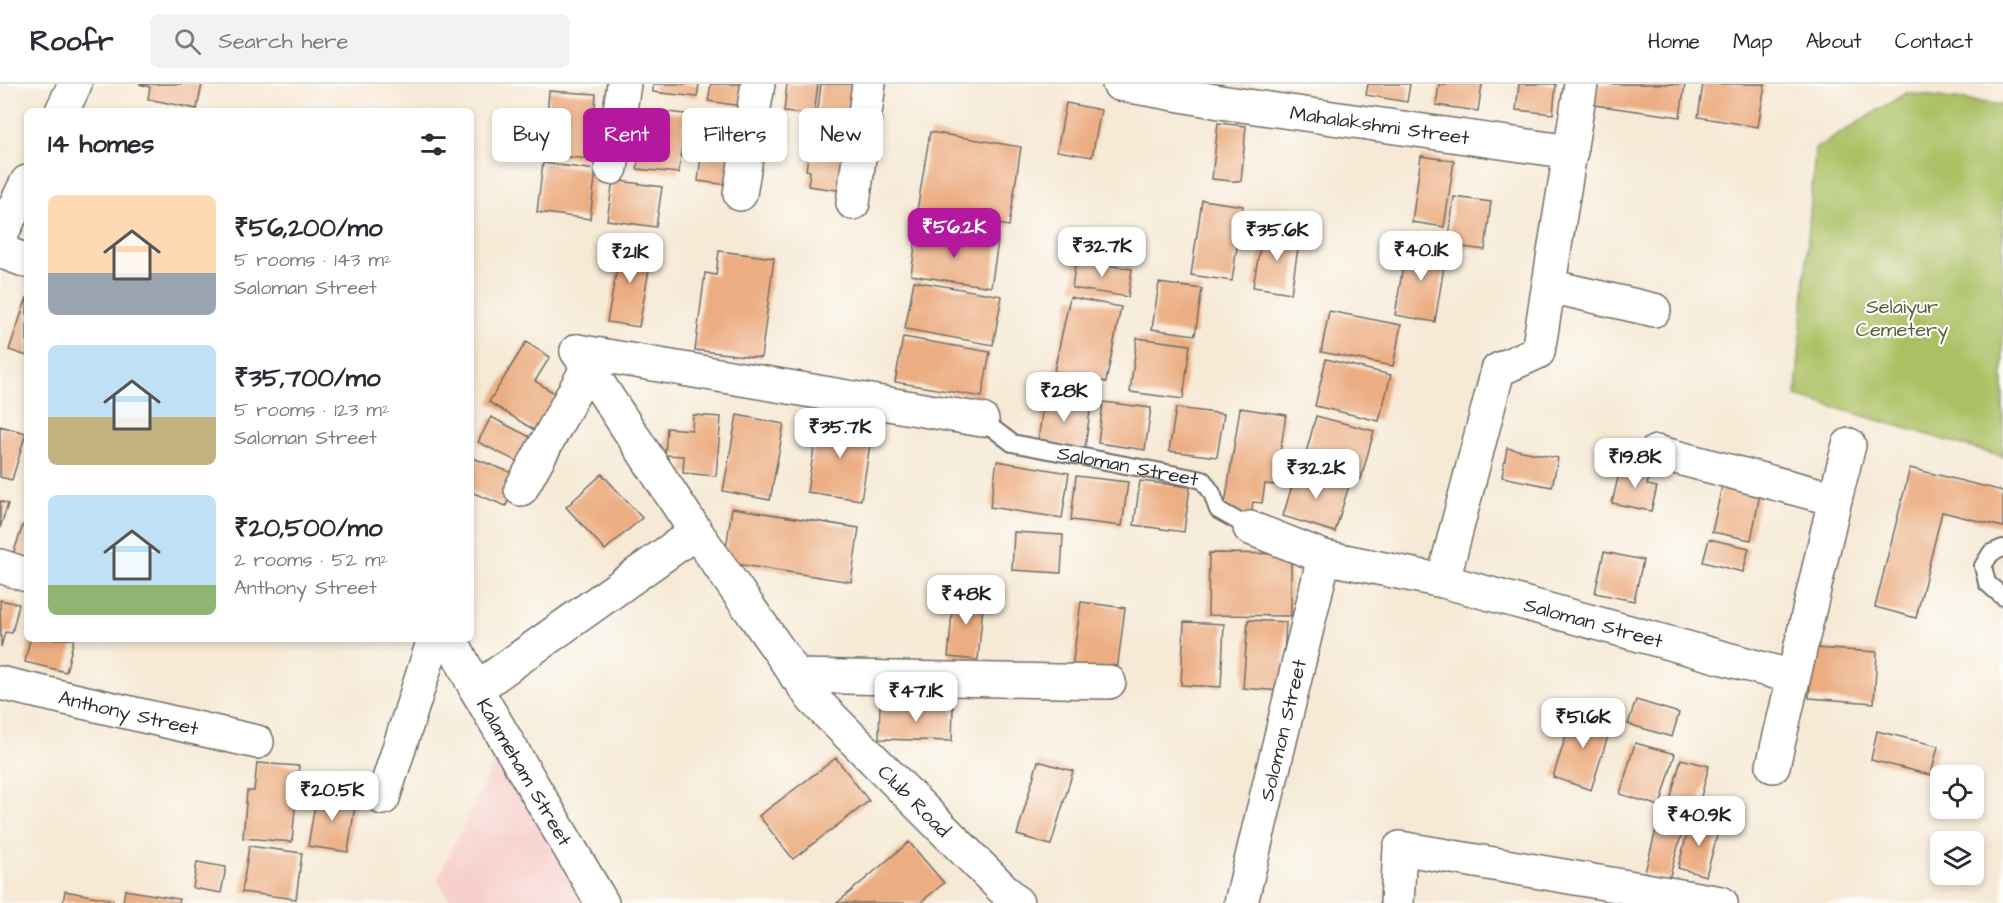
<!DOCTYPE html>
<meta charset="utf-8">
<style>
body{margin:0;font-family:"Architects Daughter",sans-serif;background:#f2f2f3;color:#2b2b33;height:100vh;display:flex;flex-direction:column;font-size:22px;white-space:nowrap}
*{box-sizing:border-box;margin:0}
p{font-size:20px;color:#7c7c81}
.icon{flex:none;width:33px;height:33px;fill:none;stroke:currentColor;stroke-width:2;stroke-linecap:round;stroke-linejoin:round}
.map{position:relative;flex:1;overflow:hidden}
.drawer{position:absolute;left:24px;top:24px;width:450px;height:534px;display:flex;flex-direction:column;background:#fff;border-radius:9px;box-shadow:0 3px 9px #0003}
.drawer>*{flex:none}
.top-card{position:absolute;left:492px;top:24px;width:570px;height:54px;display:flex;gap:12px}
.tools{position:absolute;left:1930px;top:681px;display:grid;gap:12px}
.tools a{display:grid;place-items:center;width:54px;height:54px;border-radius:9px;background:#fff;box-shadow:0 3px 9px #0003;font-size:30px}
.price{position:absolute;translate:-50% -51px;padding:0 14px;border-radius:12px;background:#fff;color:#222;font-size:20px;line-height:39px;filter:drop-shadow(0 2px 3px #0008)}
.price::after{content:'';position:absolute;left:50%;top:36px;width:18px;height:14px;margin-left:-9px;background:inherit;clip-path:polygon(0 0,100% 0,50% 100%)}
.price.on{background:#b5179e;color:#fff}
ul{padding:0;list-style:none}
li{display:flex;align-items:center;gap:18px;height:150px;padding:0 24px}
li span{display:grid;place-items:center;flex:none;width:168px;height:120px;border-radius:9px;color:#555}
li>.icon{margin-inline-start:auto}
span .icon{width:72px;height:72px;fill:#fffc;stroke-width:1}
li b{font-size:26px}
h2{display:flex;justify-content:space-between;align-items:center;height:72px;padding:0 24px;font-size:26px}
.chip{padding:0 21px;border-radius:9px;background:#fff;box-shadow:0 3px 9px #0003;font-size:21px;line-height:54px}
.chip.on{background:#b5179e;color:#fff}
header{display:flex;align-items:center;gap:36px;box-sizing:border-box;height:84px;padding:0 30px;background:#fff;border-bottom:2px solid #e1e1e2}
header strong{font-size:28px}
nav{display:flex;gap:33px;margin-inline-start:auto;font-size:21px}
.search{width:420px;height:54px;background:#f2f2f3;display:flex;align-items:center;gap:15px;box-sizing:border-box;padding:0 21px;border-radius:9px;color:#7c7c81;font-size:22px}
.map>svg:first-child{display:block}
</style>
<header>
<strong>Roofr</strong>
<div class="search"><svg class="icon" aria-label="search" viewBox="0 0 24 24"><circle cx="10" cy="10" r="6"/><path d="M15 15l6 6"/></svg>Search here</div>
<nav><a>Home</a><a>Map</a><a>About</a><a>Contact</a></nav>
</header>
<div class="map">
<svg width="2003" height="819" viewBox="0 0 2003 819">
<rect width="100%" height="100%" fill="#fdfcf7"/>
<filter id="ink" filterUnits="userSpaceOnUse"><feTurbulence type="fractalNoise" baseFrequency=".0167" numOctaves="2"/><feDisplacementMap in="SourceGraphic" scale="12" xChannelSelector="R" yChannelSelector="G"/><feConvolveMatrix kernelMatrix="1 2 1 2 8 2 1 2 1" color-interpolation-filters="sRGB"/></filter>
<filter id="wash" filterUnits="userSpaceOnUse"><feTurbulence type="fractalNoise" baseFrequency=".008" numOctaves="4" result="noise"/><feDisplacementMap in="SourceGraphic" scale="24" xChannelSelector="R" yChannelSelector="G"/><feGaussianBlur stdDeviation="1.35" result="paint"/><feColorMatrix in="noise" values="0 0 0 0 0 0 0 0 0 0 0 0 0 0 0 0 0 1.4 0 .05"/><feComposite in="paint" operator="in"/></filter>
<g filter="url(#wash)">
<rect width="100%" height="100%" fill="#f6e9d5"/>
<!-- built -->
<path fill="#f7d0cc" d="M499,670L587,819H452L437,795Z"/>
<!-- green -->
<path fill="#acc064" stroke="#6c7648" stroke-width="1.5" d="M1906,9L2003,21V373L1796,312L1815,65Z"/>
<g id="blocks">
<!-- building -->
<path fill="#ecad82" d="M139,0H202L197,25L148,15L150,3Z
M653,0H699L697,13L653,8Z
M711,0H749L746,23L708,17Z
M787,0H818L814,31L784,28Z
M821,0H859L854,38L817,33Z
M1368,0H1410L1407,18L1366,11Z
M1439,0H1482L1478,27L1436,21Z
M1519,0H1556L1553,30L1516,26Z
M1598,0H1685L1680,33L1594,21Z
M1703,0H1765L1758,43L1698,33Z
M549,7L596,10L591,75L544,71Z
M1066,19L1101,26L1092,73L1057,67Z
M643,25L685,30L679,89L637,85Z
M706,31L743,36L735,102L698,97Z
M1218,39L1246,42L1241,98L1212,95Z
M930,48L1021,63L1009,142L917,127Z
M816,49L852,55L844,107L808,102L810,87L806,86L809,66H813Z
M1421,72L1454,77L1444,143L1412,138Z
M543,79L596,86L590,135L537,128Z
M613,96L662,103L656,143L607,136Z
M1454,113L1491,118L1485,166L1448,161Z
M1202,116L1243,122L1232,197L1191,191Z
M1263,146L1300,152L1291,209L1253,203Z
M917,147L998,158L991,203L911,191Z
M622,157L653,163L639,243L607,238Z
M1407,157L1447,164L1435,238L1395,231Z
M719,167L774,174L761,274L695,266L705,189L716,191Z
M1076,176L1132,185L1128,213L1072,204Z
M914,197L1002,212L993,261L905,245Z
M1159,199L1202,205L1195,251L1152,245Z
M27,213V272L9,266Z
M1070,213L1121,223L1106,298L1054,287Z
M1329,227L1401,241L1393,282L1321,268Z
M903,253L990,268L982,313L895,298Z
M1137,254L1190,261L1183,315L1130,308Z
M526,258L550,273L535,297L561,313L539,349L489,318Z
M1326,275L1391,291L1379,337L1315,322Z
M1044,313L1091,320L1085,364L1038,358Z
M1103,318L1151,324L1145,366L1098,359Z
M1176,324L1224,330L1217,373L1169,367Z
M1240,324L1286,331L1275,401L1265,400L1262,419L1253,418L1251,432L1224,427Z
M693,331L721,333L716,392L683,389L684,372L665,371L667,344L692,346Z
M737,331L784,340L770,416L723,407Z
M1316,332L1374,347L1361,395L1303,380Z
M491,333L536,356L524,381L478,358Z
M819,333L873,342L861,416L807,408Z
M0,342L26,349L12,396L0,393Z
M1507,364L1558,374L1552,403L1502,393Z
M473,374L518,391L506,422L471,408Z
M997,377L1069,389L1062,434L990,423Z
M1634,379L1651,384L1647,401L1657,403L1651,427L1612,419L1620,385L1632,387Z
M1910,384L2003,407V443L1942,428L1916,534L1875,523Z
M1297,385L1349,401L1335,448L1283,432Z
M602,390L642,434L605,466L566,423Z
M1076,392L1128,398L1122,442L1071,436Z
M1140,397L1190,403L1184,448L1134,441Z
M1722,402L1760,410L1751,456L1712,448Z
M0,417L8,420L0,444Z
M732,424L859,444L851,498L724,478Z
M23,441L27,442V488L9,482Z
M1014,448L1063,451L1061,489L1012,486Z
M1709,455L1749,464L1743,488L1703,478Z
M1604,468L1643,476L1634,517L1595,509Z
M1209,469L1291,470V532L1208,531Z
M954,507L984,511L978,576L948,573Z
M0,516L19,520L12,549L5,548L1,563Z
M1081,518L1125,524L1116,595L1071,590Z
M1248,536L1286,538L1282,607L1243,604Z
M1184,538L1224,540L1221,603L1181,601Z
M30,555H74L66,588L25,578Z
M1813,564L1877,568L1874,619L1809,614Z
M1636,616L1679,629L1672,653L1628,640Z
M880,621L953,623L952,657L879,655Z
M1575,623L1613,636L1591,706L1553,693Z
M1877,647L1938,662L1931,691L1871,676Z
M1635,659L1675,670L1660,722L1620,710Z
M836,674L869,717L793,775L759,732Z
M1681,675L1709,682L1697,728L1669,720Z
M1038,677L1073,687L1051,761L1017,751Z
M257,679L299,682L292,758L243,754L247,707H254Z
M317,708L356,715L348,768L308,762Z
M1661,727L1686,734L1669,795L1645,788Z
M1691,734L1720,741L1706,792L1678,784Z
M909,758L944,799L920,819H837Z
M249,762L302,769L296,815L242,808Z
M197,778L226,783L221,809L193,804Z
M125,806L179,815L178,819H123Z
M65,807L113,816V819H63Z"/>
</g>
</g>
<g filter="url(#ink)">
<use href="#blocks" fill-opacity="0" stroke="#726e66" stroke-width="1.5"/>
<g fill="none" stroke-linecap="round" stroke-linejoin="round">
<!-- service casing -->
<g stroke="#726e66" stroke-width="20">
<g id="service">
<path id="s1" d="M982,336L1012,359L1203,396L1212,409L1218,426L1250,444"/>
<path d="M2003,464L1991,469L1983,482L1987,499L2003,513"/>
</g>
</g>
<!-- minor casing -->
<g stroke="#726e66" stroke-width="36">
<g id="minor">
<path id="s2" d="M1119,0L1220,18L1571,68"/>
<path d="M62,27L75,0"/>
<path d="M611,84L624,0"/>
<path d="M740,110L758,0"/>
<path d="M853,119L869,0"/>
<path d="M0,153L27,98"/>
<path d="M0,167L27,177"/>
<path d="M1549,202L1654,226"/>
<path id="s3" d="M577,267L696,448L813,615L1017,819"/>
<path d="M577,267L982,336"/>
<path d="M1656,368L1835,415L1773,682"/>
<path d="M521,405L588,283"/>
<path d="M1835,415L1849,361"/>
<path id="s4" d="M1250,444L1324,473L1443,497L1793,593"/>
<path d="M0,482L27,491"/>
<path d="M1443,497L1498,286L1538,268L1581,0"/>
<path id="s5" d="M451,555L476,605L602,819"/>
<path d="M796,592L1109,598"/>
<path id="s6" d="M0,599L257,658"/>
<path d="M476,605L696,448"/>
<path d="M383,714L434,555"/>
<path id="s7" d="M1241,819L1324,473"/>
<path d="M1397,819L1400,764L1721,819"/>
</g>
</g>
<!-- service -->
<use href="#service" stroke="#fff" stroke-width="16"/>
<!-- minor -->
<use href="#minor" stroke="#fff" stroke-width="33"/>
</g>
</g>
<g text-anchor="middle" stroke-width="4.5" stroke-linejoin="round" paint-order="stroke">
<!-- street labels -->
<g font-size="20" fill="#2b2b2b" stroke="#fdfcf7">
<text dy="7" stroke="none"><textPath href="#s2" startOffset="264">Mahalakshmi Street</textPath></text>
<text dy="7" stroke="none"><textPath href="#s1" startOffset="156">Saloman Street</textPath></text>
<text dy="7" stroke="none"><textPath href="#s4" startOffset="357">Saloman Street</textPath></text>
<text dy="7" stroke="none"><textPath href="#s6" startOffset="132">Anthony Street</textPath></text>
<text dy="7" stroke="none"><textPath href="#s7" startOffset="178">Solomon Street</textPath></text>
<text dy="7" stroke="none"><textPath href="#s5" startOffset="152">Kalameham Street</textPath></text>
<text dy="7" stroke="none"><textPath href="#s3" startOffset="564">Club Road</textPath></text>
</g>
<!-- park labels -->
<g font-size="20" fill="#585f3f" stroke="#fdfcf7">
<text x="1902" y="229">Selaiyur<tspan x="1902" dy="23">Cemetery</tspan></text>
</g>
</g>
</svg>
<div class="tools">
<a><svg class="icon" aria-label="locate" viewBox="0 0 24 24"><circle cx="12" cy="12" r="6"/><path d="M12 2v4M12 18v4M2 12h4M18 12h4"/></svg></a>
<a><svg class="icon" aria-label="layers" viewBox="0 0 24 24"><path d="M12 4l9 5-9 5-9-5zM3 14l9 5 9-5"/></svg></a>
</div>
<b class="price on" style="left:954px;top:175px">₹56.2K</b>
<b class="price" style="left:1277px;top:178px">₹35.6K</b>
<b class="price" style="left:1102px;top:194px">₹32.7K</b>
<b class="price" style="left:1421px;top:198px">₹40.1K</b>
<b class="price" style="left:630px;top:200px">₹21K</b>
<b class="price" style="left:1064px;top:339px">₹28K</b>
<b class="price" style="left:840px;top:375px">₹35.7K</b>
<b class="price" style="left:1635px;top:405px">₹19.8K</b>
<b class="price" style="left:1316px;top:416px">₹32.2K</b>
<b class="price" style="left:966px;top:542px">₹48K</b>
<b class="price" style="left:916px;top:639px">₹47.1K</b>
<b class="price" style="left:1583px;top:665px">₹51.6K</b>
<b class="price" style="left:332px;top:738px">₹20.5K</b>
<b class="price" style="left:1699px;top:763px">₹40.9K</b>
<div class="top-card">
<a class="chip">Buy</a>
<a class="chip on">Rent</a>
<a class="chip">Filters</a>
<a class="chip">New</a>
</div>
<section class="drawer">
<h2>14 homes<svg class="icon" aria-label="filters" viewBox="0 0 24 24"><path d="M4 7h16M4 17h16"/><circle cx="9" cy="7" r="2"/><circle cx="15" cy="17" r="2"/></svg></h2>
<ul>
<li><span style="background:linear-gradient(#ffd9b3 65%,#9aa5b1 0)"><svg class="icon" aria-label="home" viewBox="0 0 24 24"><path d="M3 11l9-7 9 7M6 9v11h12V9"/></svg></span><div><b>₹56,200/mo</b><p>5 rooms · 143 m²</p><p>Saloman Street</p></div></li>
<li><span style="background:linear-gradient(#bfe0f5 60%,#c2b280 0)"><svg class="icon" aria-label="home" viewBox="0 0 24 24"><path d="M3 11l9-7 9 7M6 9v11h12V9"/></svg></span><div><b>₹35,700/mo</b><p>5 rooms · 123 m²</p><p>Saloman Street</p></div></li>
<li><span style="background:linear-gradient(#bfe0f5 75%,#8fb573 0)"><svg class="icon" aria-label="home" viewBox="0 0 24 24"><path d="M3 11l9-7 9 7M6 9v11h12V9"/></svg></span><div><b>₹20,500/mo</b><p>2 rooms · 52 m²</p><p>Anthony Street</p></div></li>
</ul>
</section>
</div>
